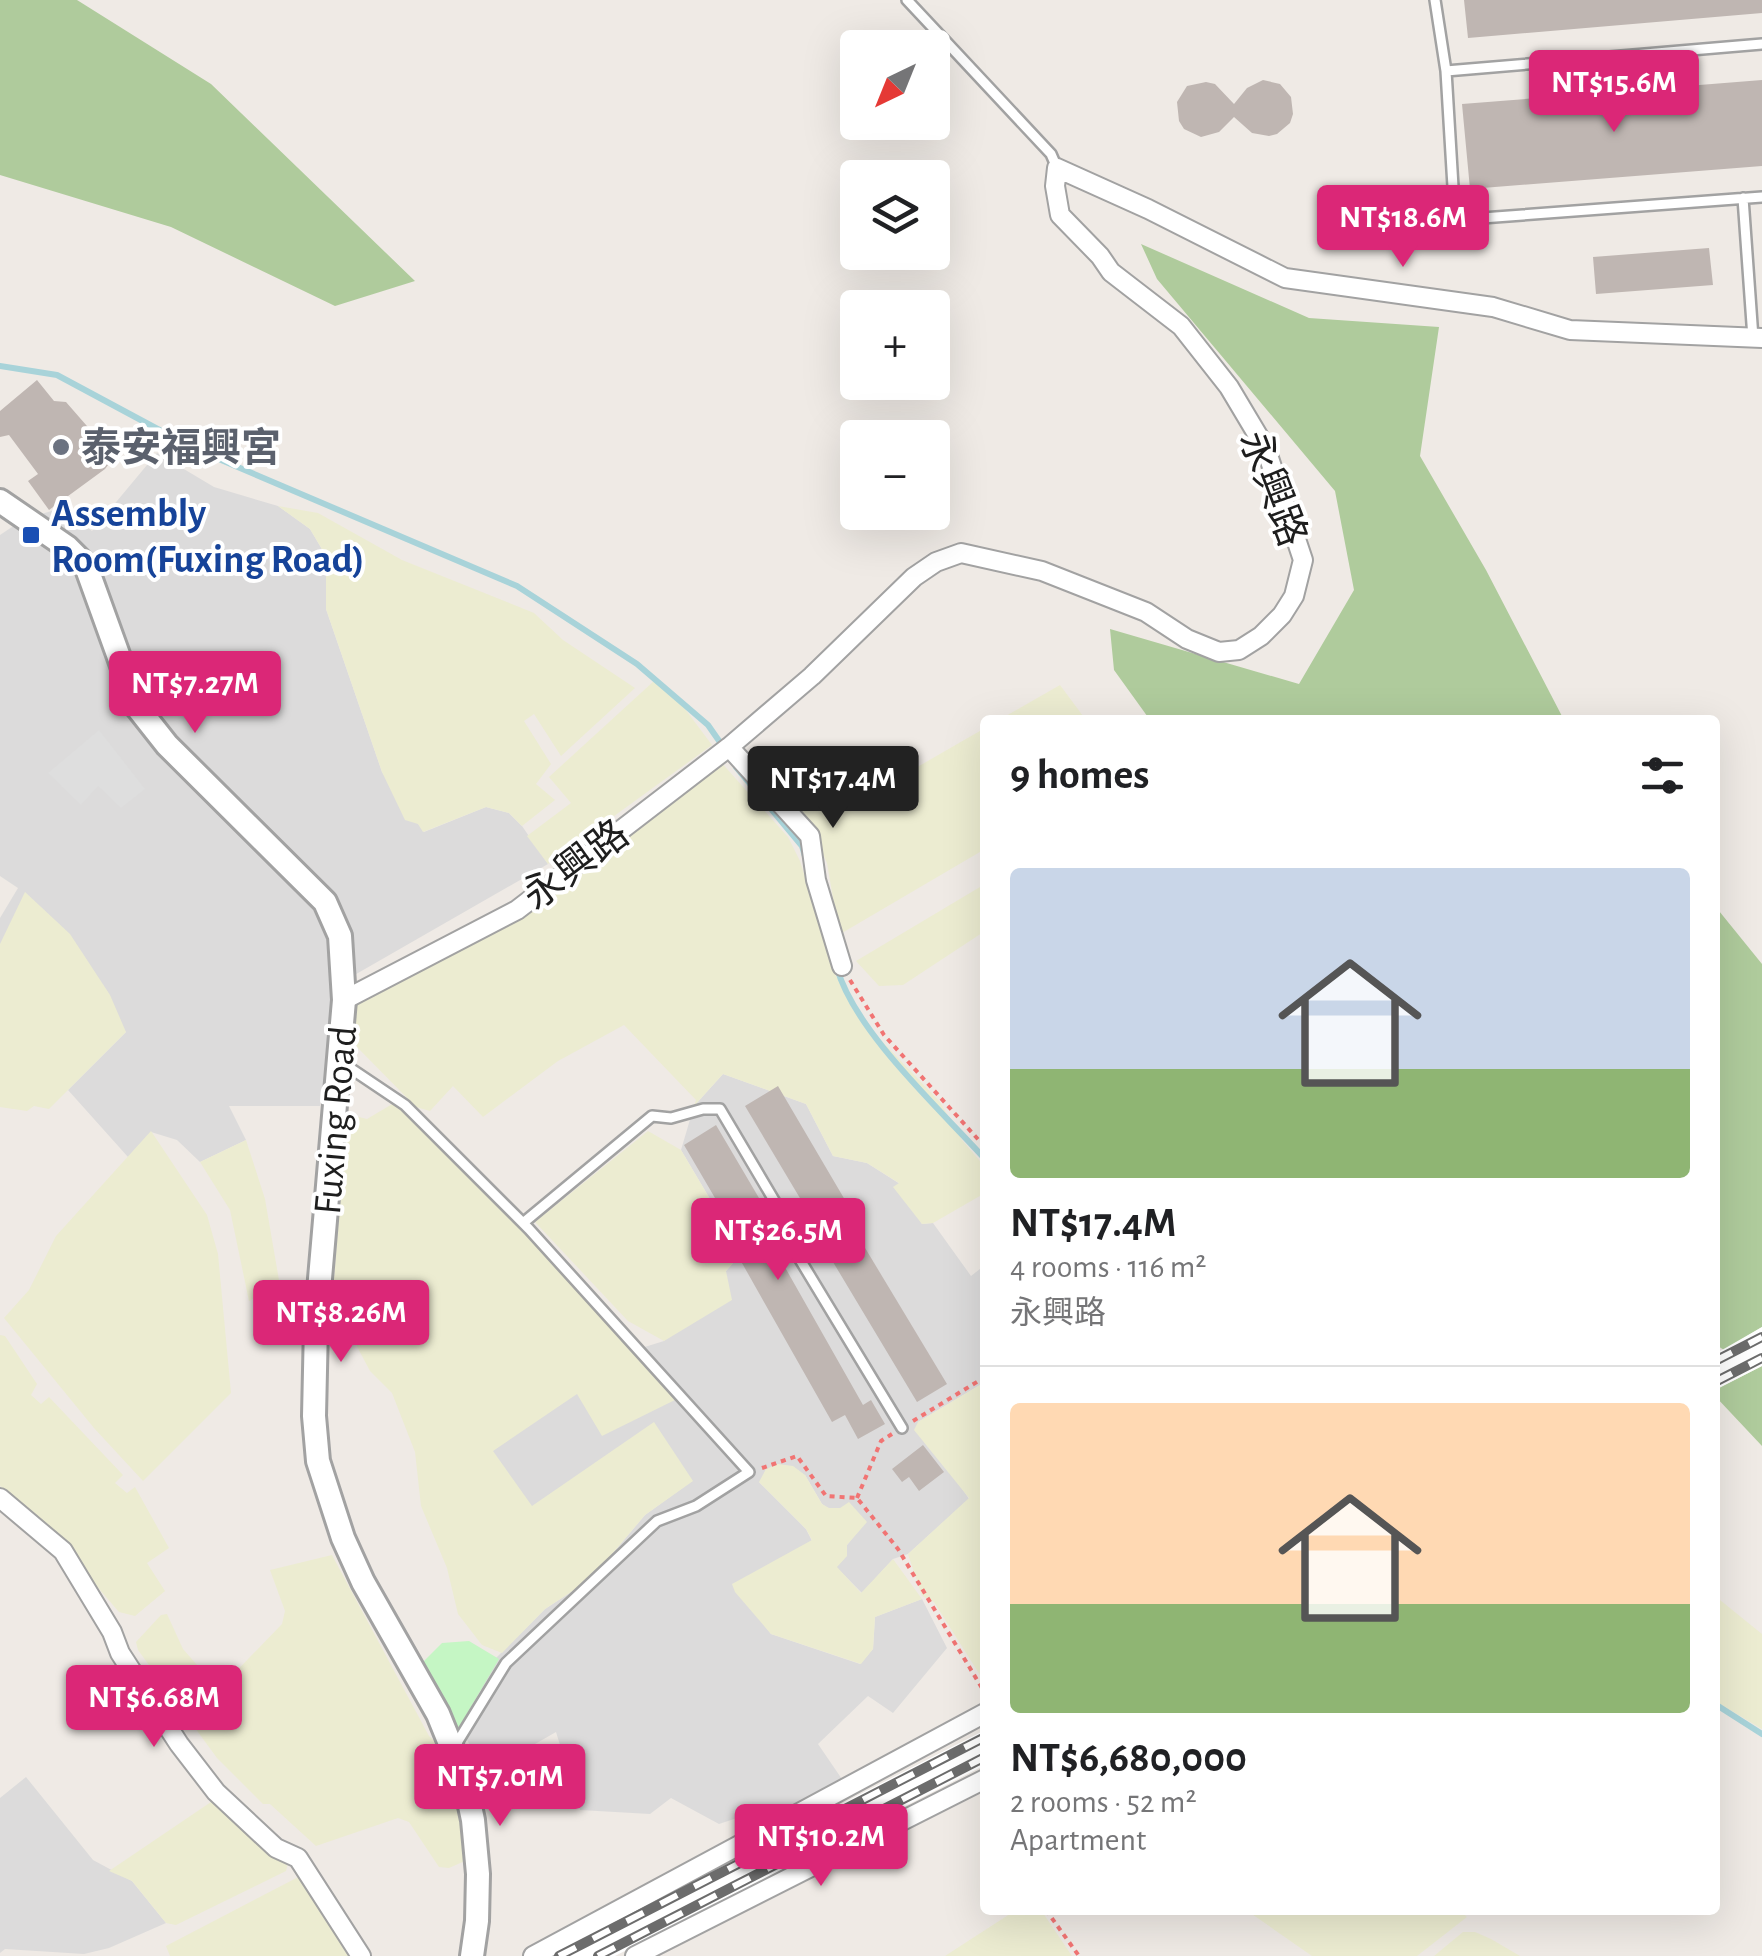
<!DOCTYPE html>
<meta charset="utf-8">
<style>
body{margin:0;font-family:"Alegreya Sans","Noto Sans TC",sans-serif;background:#f2f2f2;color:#202124;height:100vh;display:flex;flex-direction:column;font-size:38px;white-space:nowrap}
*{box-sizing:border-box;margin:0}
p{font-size:32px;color:#757577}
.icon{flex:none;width:55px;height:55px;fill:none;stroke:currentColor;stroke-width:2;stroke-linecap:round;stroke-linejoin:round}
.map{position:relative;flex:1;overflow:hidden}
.details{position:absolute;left:980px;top:715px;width:740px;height:1200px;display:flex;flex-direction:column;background:#fff;border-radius:10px;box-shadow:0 10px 40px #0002}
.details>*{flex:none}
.needle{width:65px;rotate:223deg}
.controls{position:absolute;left:840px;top:30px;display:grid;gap:20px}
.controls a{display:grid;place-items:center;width:110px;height:110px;border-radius:10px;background:#fff;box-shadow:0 10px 40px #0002;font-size:50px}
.price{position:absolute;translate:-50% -85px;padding:0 22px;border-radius:10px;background:#db2777;color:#fff;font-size:32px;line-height:65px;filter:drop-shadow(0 2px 5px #0008)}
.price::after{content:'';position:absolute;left:50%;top:60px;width:30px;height:22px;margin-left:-15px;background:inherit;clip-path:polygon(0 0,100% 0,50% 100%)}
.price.on{background:#222;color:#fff}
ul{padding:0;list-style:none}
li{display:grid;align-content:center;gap:20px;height:530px;padding:0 30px}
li+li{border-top:2px solid #e0e0e0}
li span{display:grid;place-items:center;height:310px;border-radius:10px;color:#555}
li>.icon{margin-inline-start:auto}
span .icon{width:180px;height:180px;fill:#fffc;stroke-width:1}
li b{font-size:42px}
h2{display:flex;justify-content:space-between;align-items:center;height:120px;padding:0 30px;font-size:42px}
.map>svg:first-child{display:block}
</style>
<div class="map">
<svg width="1762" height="1956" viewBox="0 0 1762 1956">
<rect width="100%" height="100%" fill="#efeae5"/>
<!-- residential -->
<path fill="#dcdbdb" d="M157,453L214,487L278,506L310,529L326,556V609L382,772L424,832L486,807L509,813L522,826L548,864L351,977L320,1106H229L246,1140L200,1162L177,1140L151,1132L128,1157L68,1090L126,1032L0,944V918L18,888L0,876V535L24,519L62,508L92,531Z
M723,1074L806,1104L833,1156L867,1163L900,1184L922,1224L933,1223L971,1276L985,1265V1382L918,1422L969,1499L908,1554L893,1559L862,1593L836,1567L847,1545L866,1521L840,1508L829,1509L822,1504L805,1475L759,1482L806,1529L812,1541L733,1585L771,1634L860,1664L873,1649L875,1617L922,1599L947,1648L893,1713L868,1696L818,1744L846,1785L770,1832L755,1812L719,1824L671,1798L650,1814L580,1810L556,1732L486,1772L461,1730L485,1696L475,1679L545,1609L591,1579L645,1515L692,1481L531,1507L492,1451L635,1350L664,1341L742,1253L681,1150L694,1106Z
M26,1777L93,1860L132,1881L166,1923L109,1948L84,1954L5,1949L0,1953V1798Z"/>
<!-- farmland -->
<path fill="#ececd1" d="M278,506L318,513L402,560L534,613L563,640L635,688L561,756L534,714L524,721L551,764L536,784L555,800L522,826L509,813L486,807L423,832L418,824L405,820L382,772L326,609V556L310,529Z
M654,681L679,701L712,745L548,864L527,836L571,803L549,777Z
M1060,685L1086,720H999Z
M985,728V849L842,933L836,916L827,863L808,822L777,781L801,768L837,806L848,807Z
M720,761L788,837L800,861L835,974L876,1035L940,1102L962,1140L985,1167V1193L933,1223L922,1224L893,1187L899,1183L867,1163L833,1156L806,1104L723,1074L694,1106L696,1100L624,1025L558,1061L483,1117L453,1086L430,1111L416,1107L351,1041L354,993L553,881Z
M985,884V931L903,985L879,986L856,961Z
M25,892L70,934L110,995L126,1032L49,1109L34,1106L27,1111L0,1107V944Z
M394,1103L503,1207L679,1398L602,1436L577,1394L493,1451L532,1506L654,1422L693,1481L645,1515L591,1579L545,1609L502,1653L482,1645L458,1614L447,1568L421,1506L415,1452L392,1393L370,1371L352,1337L351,1301L334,1280L347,1114L367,1119Z
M151,1131L207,1215L218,1254L231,1393L143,1481L94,1428L4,1318L29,1290L56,1236Z
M648,1131L681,1150L742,1253L726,1271L732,1300L664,1341L628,1321L535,1222Z
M246,1140L265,1199L280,1286L249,1301L230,1210L200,1162Z
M0,1335L5,1336L37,1384L31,1395L41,1404L49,1397L123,1475L115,1483L127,1493L135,1487L169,1548L147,1563L165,1591L135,1616L119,1612L50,1532L0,1486Z
M985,1382V1683L934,1602L922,1596L908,1554L969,1498L914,1430L918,1422Z
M778,1464L793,1466L805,1475L822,1504L829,1508H840L849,1502L867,1522L847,1545V1556L837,1567L861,1593L893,1559L922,1599L875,1617L873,1649L861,1664L771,1634L735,1592L732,1584L812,1540L806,1529L759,1482L766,1469Z
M332,1555L429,1736L456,1761L476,1856L449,1868L439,1867L409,1822L398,1818L316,1846L270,1804H263L217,1758L138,1650L136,1642L161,1615L167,1614L183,1649L212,1682L222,1686L282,1624L285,1611L270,1570Z
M1715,1596L1762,1634V1729L1715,1701Z
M211,1802L230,1807L289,1859L286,1871L176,1925L166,1923L132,1881L109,1871Z
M306,1873L365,1956H170L166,1946Z
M1016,1910H1041L1072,1956H945Z
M1246,1910H1459L1467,1917L1417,1956H1312Z
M1463,1932H1475L1491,1939L1520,1956H1434Z"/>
<!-- forest -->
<path fill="#afcb9c" d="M0,0H77L211,84L415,281L335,306L171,227L0,175Z
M1141,244L1309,318L1439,327L1420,456L1486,570L1564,720H1150L1114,670L1110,629L1299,684L1354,590L1335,491L1157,279Z
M1715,906L1762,964V1327L1724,1350L1715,1344Z
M1762,1366V1446L1715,1396V1390Z"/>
<!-- park -->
<path fill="#c5f6c4" d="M469,1641L499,1659L458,1729L423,1666L424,1661L442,1643Z"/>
<!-- parking -->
<path fill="#dedede" d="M99,730L145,789L121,808L98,786L81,805L48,773Z"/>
<!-- pier -->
<path fill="#fff" d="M1762,1327V1366L1715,1390V1354Z
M985,1730V1765L615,1956H545Z"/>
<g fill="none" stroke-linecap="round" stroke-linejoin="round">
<!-- stream -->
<path stroke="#a8d3d9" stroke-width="6" d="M0,366L57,375L193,448L517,586L637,664L708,725L724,748
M736,767L802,846L806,860
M837,968C855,1032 940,1109 985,1159
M1715,1704L1762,1734"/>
</g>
<!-- building -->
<path fill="#bfb6b2" d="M1464,0H1762V13L1468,38Z
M1263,80L1280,84L1291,97L1293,114L1290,123L1277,134L1269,136L1252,133L1234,117L1219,132L1201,137L1184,129L1179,121L1177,102L1187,86L1206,82L1215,84L1234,104L1247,88Z
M1762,80V166L1470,189L1462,104Z
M1709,248L1713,285L1596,294L1593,257Z
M37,380L54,401L66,402L114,457L105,469L49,510L28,481L38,474L9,435L0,437V411Z
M778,1086L845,1200L838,1203L947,1384L917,1402L812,1227L816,1225L745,1106Z
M716,1125L776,1227L765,1234L782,1262L863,1405L871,1400L885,1424L858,1439L845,1415L832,1422L738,1256L746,1251L684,1145Z
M923,1445L944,1472L919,1491L909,1477L902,1482L892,1469Z"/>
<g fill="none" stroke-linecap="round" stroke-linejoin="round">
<!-- service casing -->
<g stroke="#a2a2a2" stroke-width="14">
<path id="service" d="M907,0L1051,154L1057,168
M1435,0L1446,71L1455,220L1762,197
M1446,71L1762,44
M1743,198L1753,338
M341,1062L405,1105L529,1229L749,1472L696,1506L657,1521L506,1663L455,1746
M523,1223L652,1116L671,1118L703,1109H720L791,1229L790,1243L902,1428"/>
</g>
<!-- minor casing -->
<g stroke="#a2a2a2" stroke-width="22">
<path id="minor" d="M729,747L810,836L816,880L842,966
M344,1000L517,910L729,747L812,676L914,577L936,562L961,553L1042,571L1146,612L1187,639L1219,652L1239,650L1261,636L1282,615L1294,596L1303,560L1266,449L1229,387L1181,326L1111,272L1100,256L1060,215L1055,186L1057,168L1148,209L1285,278L1493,307L1570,330L1762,338
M0,1498L63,1551L112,1632L120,1653L179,1744L216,1792L276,1848L298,1858L361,1956
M533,1956L985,1713
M635,1956L985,1779"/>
</g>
<!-- tertiary casing -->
<g stroke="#a2a2a2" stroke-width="28">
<path id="tertiary" d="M0,501L67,547L86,566L137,707L167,745L325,902L340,936L344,1000L316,1325L314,1416L318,1461L343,1538L363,1582L438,1714L464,1778L473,1820L478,1874L477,1921L472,1956"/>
</g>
<!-- path -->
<path stroke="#f17473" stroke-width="4" stroke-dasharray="5 5" stroke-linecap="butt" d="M850,980L884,1035L985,1147
M913,1421L985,1377
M762,1468L797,1456L826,1496L857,1498L898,1549L985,1693
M857,1498L881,1441L892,1434
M1046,1910L1079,1956"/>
<!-- service -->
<use href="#service" stroke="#fff" stroke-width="9"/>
<!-- minor -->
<use href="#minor" stroke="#fff" stroke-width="18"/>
<!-- tertiary -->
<use href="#tertiary" stroke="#fff" stroke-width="22"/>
<!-- rail casing -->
<g stroke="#6c6c6c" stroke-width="10">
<path id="rail" d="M1715,1361L1762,1337
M1715,1382L1762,1358
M559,1956L985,1737
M598,1956L985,1757"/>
</g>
<!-- rail -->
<use href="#rail" stroke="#fff" stroke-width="6" stroke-dasharray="19" stroke-linecap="butt"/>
</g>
<!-- markers -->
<circle fill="#6b7280" stroke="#fff" stroke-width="4" cx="61" cy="447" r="10"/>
<rect fill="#1a4fb4" stroke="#fff" stroke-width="4" x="21" y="525" width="20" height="20" rx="5"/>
<g text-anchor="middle" stroke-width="8" stroke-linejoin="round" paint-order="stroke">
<!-- worship labels -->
<g font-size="40" font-weight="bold" fill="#5b616d" stroke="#fff" text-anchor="start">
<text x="81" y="461">泰安福興宮</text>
</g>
<!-- street labels -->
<g font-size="40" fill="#1e1e1e" stroke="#fff">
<text transform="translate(1274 488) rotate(69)" y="14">永興路</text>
<text transform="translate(575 864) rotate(-37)" y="14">永興路</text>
<text transform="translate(334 1120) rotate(-85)" y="14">Fuxing Road</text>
</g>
<!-- transit labels -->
<g font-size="40" font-weight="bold" fill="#164399" stroke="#fff" text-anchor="start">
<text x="51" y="526">Assembly<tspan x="51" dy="46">Room(Fuxing Road)</tspan></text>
</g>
</g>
</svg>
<div class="controls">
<a><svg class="needle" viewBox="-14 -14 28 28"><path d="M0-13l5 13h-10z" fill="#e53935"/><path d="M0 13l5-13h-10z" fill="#757577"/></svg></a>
<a><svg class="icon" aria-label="layers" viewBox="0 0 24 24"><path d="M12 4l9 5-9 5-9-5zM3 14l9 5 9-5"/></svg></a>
<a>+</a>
<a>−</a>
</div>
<b class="price" style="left:1614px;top:135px">NT$15.6M</b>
<b class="price" style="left:1403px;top:270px">NT$18.6M</b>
<b class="price" style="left:195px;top:736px">NT$7.27M</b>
<b class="price on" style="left:833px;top:831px">NT$17.4M</b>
<b class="price" style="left:778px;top:1283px">NT$26.5M</b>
<b class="price" style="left:341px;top:1365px">NT$8.26M</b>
<b class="price" style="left:154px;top:1750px">NT$6.68M</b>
<b class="price" style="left:500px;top:1829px">NT$7.01M</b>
<b class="price" style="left:821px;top:1889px">NT$10.2M</b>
<section class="details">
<h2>9 homes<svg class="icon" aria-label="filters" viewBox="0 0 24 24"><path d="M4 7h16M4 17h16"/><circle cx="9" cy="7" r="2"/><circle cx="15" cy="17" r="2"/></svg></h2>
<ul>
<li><span style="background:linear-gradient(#c9d6e8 65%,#8fb573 0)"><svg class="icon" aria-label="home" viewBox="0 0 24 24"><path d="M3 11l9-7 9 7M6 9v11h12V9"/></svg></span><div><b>NT$17.4M</b><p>4 rooms · 116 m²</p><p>永興路</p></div></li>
<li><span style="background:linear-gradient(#ffd9b3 65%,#8fb573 0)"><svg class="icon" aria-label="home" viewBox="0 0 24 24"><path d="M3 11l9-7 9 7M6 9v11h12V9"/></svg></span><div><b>NT$6,680,000</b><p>2 rooms · 52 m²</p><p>Apartment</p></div></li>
</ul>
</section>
</div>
